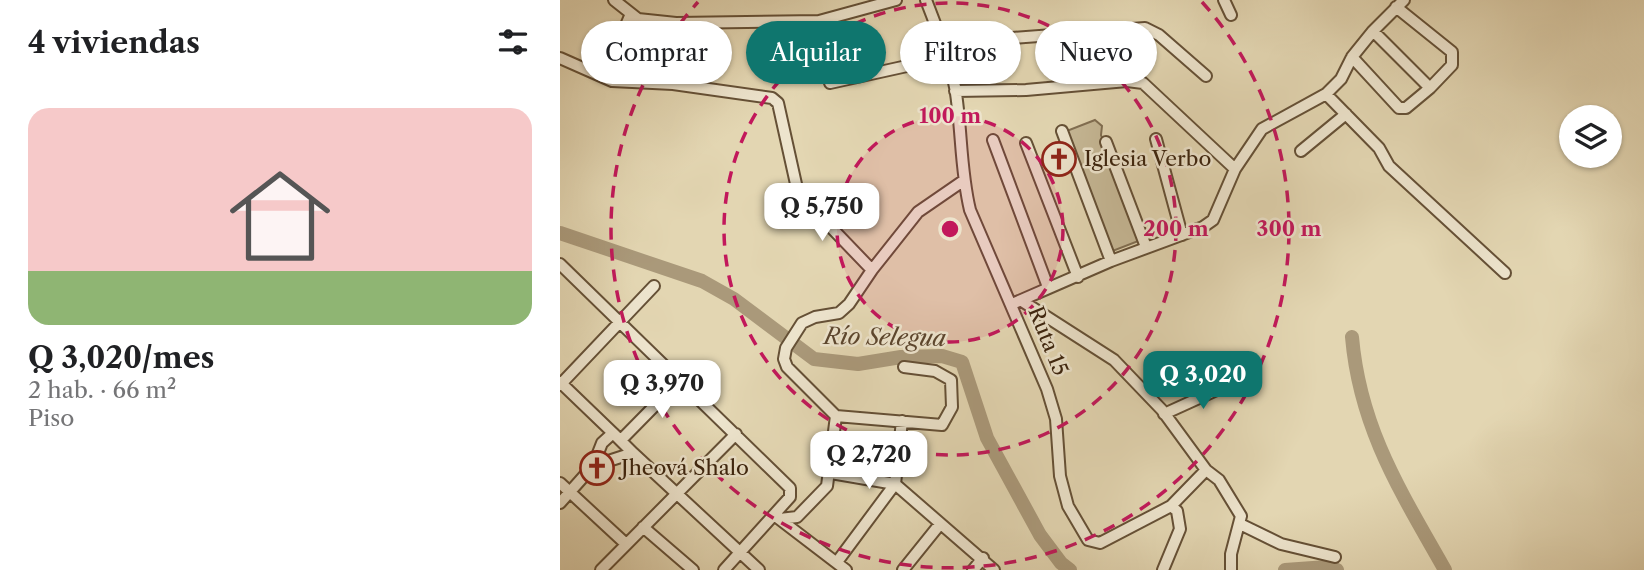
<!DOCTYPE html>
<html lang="es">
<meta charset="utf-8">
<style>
body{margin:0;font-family:"Libre Caslon Text",serif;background:#f6f6f6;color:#202124;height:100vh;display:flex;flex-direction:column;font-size:26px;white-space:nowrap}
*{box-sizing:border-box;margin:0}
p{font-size:23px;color:#757577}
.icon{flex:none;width:38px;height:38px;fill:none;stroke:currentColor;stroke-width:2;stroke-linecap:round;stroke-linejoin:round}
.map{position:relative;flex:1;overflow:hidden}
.details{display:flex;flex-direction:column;background:#fff;width:560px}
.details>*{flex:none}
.hud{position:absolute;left:21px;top:21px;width:665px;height:63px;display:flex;gap:14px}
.controls{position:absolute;left:999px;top:105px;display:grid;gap:14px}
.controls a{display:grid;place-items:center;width:63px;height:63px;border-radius:50%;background:#fff;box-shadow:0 2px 5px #0004;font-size:35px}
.price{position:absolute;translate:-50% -60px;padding:0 16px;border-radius:14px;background:#fff;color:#222;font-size:23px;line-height:46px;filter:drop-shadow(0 2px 4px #0008)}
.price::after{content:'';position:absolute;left:50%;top:42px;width:21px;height:16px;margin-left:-10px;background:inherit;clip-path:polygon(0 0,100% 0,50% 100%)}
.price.active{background:#0f766e;color:#fff}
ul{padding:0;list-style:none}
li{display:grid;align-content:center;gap:14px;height:371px;padding:0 28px}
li+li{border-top:2px solid #e0e0e0}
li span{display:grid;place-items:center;height:217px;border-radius:21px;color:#555}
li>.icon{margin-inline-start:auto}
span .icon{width:126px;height:126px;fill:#fffc;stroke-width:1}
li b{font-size:30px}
h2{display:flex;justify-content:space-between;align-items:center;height:84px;padding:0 28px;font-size:30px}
.tag{padding:0 24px;border-radius:32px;background:#fff;box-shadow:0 2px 5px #0004;font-size:24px;line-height:63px}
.tag.active{background:#0f766e;color:#fff}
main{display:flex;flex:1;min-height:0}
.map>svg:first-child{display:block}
</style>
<main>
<section class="details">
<h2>4 viviendas<svg class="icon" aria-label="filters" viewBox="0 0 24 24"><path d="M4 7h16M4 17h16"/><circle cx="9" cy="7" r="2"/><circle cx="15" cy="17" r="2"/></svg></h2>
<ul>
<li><span style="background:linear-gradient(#f6c9c9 75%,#8fb573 0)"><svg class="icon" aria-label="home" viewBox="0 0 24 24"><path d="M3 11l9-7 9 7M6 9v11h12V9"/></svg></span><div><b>Q 3,020/mes</b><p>2 hab. · 66 m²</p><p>Piso</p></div></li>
</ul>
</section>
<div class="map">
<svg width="1084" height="570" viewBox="0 0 1084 570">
<rect width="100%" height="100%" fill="#e3d6b2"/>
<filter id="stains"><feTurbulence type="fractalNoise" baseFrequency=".00286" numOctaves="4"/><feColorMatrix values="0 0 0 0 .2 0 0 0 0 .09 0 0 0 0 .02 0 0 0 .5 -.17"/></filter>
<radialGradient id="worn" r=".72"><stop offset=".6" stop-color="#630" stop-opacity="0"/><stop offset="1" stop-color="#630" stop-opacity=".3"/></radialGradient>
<!-- green -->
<path fill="#c6b896" stroke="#806e52" stroke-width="2" d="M535,120L542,126L541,135L581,240L550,252L504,132Z"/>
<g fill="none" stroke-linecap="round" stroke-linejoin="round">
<!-- river -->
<path stroke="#aa997a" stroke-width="14" d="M0,233L142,281L174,299L254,359L298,364L341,357L382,356L402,362L427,438L480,535L501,563L510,570
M792,337C800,429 841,492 885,570
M725,570L767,567L777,570"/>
<!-- minor casing -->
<g stroke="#655036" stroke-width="14">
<path id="minor" d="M54,0L78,19L116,23L259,21L336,0
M366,0C377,29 389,57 395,87C402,128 400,169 410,210L487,389L496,419L500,476L508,506L528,540L540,543L611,506L617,511L620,529L603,570
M664,0L671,15
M813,31L870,88L892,65V52L836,7
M792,57L839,108H846L870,88
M0,58L52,81L113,84L212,98L218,103L238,193L312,270
M44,77L70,16
M270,83L347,66L420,55L439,39L585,28L599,35L646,76
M395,91L466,90L567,81L583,83L675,169
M766,94L819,148L829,166L945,273
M502,131L551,261
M596,139L622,235
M433,140L488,287
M546,142L586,247
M466,143L518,277
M741,151L786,114
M0,264L230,488V497L164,570
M462,301L554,360L602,410L646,470L659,480L681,516L671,554V570
M452,304L551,261L643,227L653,220L675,169L702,129L766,94L781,79L792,57L813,31L844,0
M344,367L375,371L391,380L392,407L382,425L276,416L227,367L224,359L226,348L242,323L255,317L279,313L289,304L312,270L358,212L403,181
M0,382L53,433
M0,385L94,286
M604,414L670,384
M62,439L120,380
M73,453L199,570
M271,473L335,484L434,570
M0,483L66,544
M0,503L33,466L42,443L53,433L73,453L33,466
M611,506L646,470
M218,518L286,570
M220,519L237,517L267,486L276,416
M680,524L721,544L775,557
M83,527L133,570
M277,562L335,484L342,421
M41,570L176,434
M343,570L380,524
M413,570L423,558"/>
</g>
<!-- minor -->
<use href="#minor" stroke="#ede4cd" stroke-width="10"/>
</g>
<!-- distance rings -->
<circle cx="390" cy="229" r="113" fill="#c2185b" fill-opacity=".12"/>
<g fill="none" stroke="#c2185b" stroke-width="3.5" stroke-dasharray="12 9">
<circle cx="390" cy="229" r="113"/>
<circle cx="390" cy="229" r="226"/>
<path d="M642 2A339 339 0 1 1 138 2"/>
</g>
<!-- icons -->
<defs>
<g id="church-ring" transform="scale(1.75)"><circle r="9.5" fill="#ede4cd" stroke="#8f2418" stroke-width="1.5"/><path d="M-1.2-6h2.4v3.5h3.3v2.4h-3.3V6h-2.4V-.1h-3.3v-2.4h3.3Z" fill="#8f2418"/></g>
</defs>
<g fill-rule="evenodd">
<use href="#church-ring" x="499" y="159"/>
<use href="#church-ring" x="37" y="468"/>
</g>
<g text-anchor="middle" stroke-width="5" stroke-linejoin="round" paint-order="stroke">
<!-- poi labels -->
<g font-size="21" fill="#3b230d" stroke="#ede4cd" text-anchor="start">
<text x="524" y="166">Iglesia Verbo</text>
<text x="61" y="475">Jheová Shalo</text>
</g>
<!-- street labels -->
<g font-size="21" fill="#3b230d" stroke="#ede4cd">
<text transform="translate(488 341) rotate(68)" y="7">Ruta 15</text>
</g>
<!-- water labels -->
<g font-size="23" font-style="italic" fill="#5c462e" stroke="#ede4cd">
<text transform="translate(325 337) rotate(1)" y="8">Río Selegua</text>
</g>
</g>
<circle cx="390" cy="229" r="10" fill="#c2185b" stroke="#ede4cd" stroke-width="3.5"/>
<g font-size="21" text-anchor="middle" font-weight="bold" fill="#c2185b" stroke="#ede4cd" stroke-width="5" stroke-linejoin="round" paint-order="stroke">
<text x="390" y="123">100 m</text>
<text x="616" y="236">200 m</text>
<text x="729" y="236">300 m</text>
</g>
<rect width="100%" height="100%" filter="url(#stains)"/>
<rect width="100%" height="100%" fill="url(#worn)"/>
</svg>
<div class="controls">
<a><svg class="icon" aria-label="layers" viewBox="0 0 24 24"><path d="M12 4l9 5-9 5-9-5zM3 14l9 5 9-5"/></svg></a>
</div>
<b class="price" style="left:262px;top:243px">Q 5,750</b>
<b class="price active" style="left:643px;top:411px">Q 3,020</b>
<b class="price" style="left:102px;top:420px">Q 3,970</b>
<b class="price" style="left:309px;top:491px">Q 2,720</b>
<div class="hud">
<a class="tag">Comprar</a>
<a class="tag active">Alquilar</a>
<a class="tag">Filtros</a>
<a class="tag">Nuevo</a>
</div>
</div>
</main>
